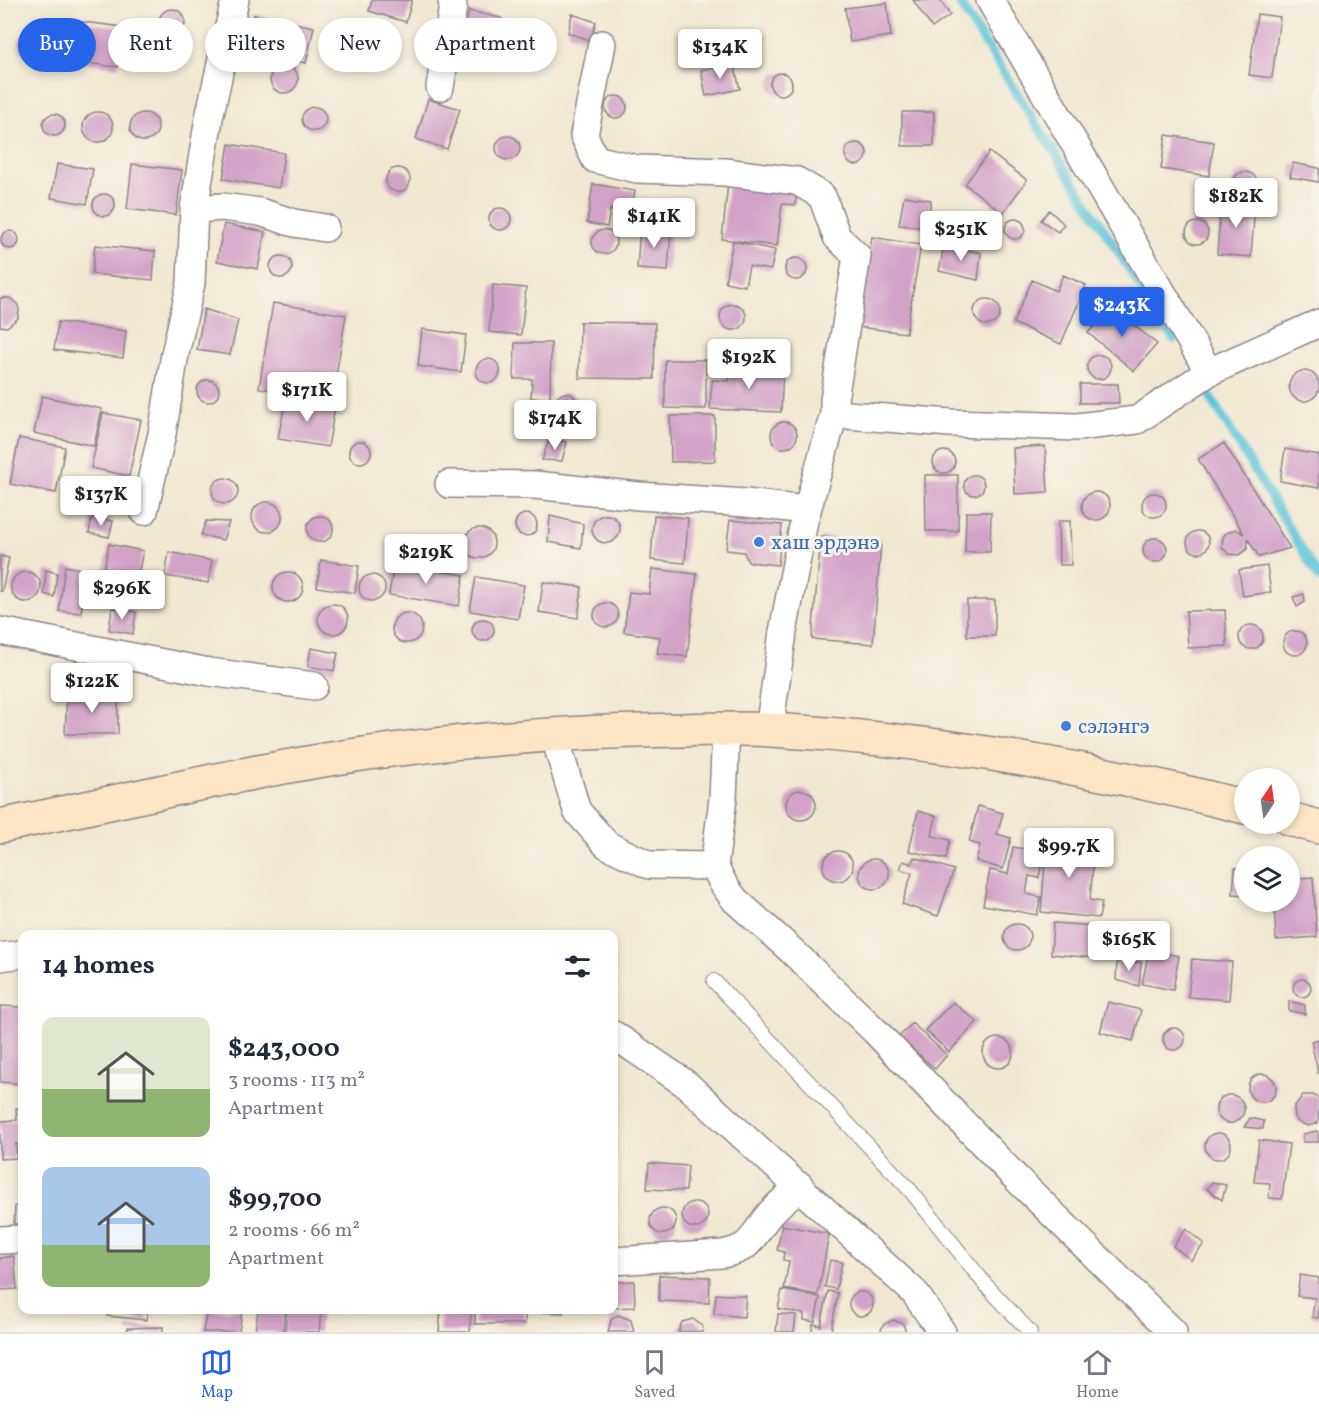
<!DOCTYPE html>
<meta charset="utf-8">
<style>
body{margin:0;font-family:Vollkorn,serif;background:#f6f6f7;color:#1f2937;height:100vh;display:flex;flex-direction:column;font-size:22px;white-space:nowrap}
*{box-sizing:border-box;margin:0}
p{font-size:20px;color:#747a83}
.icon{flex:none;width:33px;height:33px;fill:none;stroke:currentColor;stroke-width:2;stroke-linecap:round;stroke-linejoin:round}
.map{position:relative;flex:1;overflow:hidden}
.sheet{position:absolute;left:18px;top:930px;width:600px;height:384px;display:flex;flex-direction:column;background:#fff;border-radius:12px;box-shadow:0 3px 9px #0003}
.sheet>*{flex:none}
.top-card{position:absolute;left:18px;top:18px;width:600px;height:54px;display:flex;gap:12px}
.needle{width:39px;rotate:13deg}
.controls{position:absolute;left:1234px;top:768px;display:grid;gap:12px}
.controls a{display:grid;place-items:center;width:66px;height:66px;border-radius:50%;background:#fff;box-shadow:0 3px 9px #0003;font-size:30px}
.price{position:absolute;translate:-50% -51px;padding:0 14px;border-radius:6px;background:#fff;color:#222;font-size:20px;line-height:39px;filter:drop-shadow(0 2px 3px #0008)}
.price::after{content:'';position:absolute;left:50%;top:36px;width:18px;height:14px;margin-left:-9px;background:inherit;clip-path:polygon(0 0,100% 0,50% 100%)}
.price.current{background:#2563eb;color:#fff}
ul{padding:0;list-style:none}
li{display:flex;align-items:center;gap:18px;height:150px;padding:0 24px}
li span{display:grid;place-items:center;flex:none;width:168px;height:120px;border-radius:12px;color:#555}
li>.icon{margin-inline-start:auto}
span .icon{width:72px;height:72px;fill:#fffc;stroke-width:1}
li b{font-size:26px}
h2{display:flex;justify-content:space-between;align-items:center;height:72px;padding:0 24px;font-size:26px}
.chip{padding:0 21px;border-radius:27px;background:#fff;box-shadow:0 3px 9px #0003;font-size:21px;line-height:54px}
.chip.current{background:#2563eb;color:#fff}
.tab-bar{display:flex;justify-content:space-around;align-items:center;height:84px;border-top:2px solid #e0e1e3;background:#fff;font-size:16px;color:#747a83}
.tab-bar a{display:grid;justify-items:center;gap:3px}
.tab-bar .current{color:#2563eb}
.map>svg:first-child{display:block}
</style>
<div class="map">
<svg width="1319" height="1332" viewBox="0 0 1319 1332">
<rect width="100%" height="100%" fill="#f7f3e8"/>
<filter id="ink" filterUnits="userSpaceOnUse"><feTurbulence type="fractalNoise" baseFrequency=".0167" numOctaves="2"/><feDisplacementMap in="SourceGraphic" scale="12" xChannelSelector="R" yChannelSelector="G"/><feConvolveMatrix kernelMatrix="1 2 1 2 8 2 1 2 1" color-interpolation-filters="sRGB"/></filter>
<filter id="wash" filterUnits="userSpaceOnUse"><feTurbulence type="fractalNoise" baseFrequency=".008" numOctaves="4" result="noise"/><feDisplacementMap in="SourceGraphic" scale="24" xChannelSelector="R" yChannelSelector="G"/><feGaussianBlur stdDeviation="1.35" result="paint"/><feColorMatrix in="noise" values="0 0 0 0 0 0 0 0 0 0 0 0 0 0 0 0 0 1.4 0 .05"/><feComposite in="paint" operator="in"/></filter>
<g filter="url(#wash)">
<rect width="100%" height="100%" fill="#f1e8d1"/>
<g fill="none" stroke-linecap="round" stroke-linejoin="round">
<!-- stream -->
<path stroke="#5dc5d9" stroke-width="9" d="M957,0L1174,339
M1202,383L1319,578"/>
</g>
<g id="blocks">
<!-- building -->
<path fill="#d3a2c7" d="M372,0H412L406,22L369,11Z
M913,0H940L950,15L932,28Z
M887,3L891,36L850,42L845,8Z
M159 22a13 13 0 1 1 26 0a13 13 0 1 1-26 0Z
M469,11L501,18L492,60L460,53Z
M572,14L596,22L590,40L568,33Z
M1257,14L1280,17L1272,78L1249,75Z
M254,15L314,27L306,63L247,51Z
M75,21L123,27L118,67L70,61Z
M19 44a15 15 0 1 1 30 0a15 15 0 1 1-30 0Z
M499 43a11 11 0 1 1 22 0a11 11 0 1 1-22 0Z
M734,64L740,89L706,96L701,70Z
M270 79a14 14 0 1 1 28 0a14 14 0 1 1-28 0Z
M770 84a11 11 0 1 1 22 0a11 11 0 1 1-22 0Z
M605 107a11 11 0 1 1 22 0a11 11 0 1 1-22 0Z
M428,99L460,109L447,149L416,139Z
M302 119a12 12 0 1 1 24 0a12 12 0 1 1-24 0Z
M83 127a15 15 0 1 1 30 0a15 15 0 1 1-30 0Z
M902,112H934V146H902Z
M130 127a14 14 0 1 1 28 0a14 14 0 1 1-28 0Z
M43 125a11 11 0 1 1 22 0a11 11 0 1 1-22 0Z
M1166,135L1214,142L1209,176L1161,169Z
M496 148a12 12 0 1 1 24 0a12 12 0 1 1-24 0Z
M845 154a11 11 0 1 1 22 0a11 11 0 1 1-22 0Z
M229,144L284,153L279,188L223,179Z
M989,152L1027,180L1003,213L965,184Z
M1293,163L1319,168V182L1290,177Z
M57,164L93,169L87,204L51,198Z
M132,164L182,170L176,215L127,209Z
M386 180a12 12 0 1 1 24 0a12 12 0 1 1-24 0Z
M1232 185a13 13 0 1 1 26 0a13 13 0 1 1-26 0Z
M728,183L797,191L795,205L782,204L777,246L722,239Z
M593,184L635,191L631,213L610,210L607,227L587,223Z
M93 205a11 11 0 1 1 22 0a11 11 0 1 1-22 0Z
M904,196L931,200L927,228L899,225Z
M1221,202L1255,205L1251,257L1217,254Z
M489 219a11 11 0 1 1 22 0a11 11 0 1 1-22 0Z
M1049,210L1064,224L1058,232L1041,220Z
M1005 229a10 10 0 1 1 20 0a10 10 0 1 1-20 0Z
M1186 233a11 11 0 1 1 22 0a11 11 0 1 1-22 0Z
M224,224L265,232L258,269L217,261Z
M640,227L671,230L668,271L637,269Z
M592 242a12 12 0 1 1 24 0a12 12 0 1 1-24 0Z
M1 240a9 9 0 1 1 18 0a9 9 0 1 1-18 0Z
M872,237L921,245L906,333L858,327Z
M733,241L775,250L771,270L749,266L745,286L725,282Z
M95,245L155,251L153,280L92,274Z
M944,245L981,253L978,280L939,271Z
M270 267a11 11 0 1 1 22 0a11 11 0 1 1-22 0Z
M785 269a11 11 0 1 1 22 0a11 11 0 1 1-22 0Z
M1063,275L1086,285L1061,344L1013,323L1032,280L1056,291Z
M493,285L526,288L521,335L489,332Z
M0,298H10L17,304L19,309L18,318L7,327L0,326Z
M974 312a13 13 0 1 1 26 0a13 13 0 1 1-26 0Z
M273,303L346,315L332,400L259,388Z
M720 317a13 13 0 1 1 26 0a13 13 0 1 1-26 0Z
M1111,306L1157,344L1134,371L1088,333Z
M204,309L238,320L230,355L197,350Z
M58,322L126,331L123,358L54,350Z
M580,322L655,323L654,379L579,378Z
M422,329L466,335L461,372L418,366Z
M515,343H551L550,399L531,398L532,379H514Z
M1087 367a12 12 0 1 1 24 0a12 12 0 1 1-24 0Z
M476 371a12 12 0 1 1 24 0a12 12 0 1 1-24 0Z
M665,360H706V409L665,408Z
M730,367L783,369L781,412L710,409L712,380L729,381Z
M1289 386a15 15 0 1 1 30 0a15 15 0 1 1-30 0Z
M197 391a11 11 0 1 1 22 0a11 11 0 1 1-22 0Z
M1080,384H1118L1119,403H1080Z
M555 404a11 11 0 1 1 22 0a11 11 0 1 1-22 0Z
M42,396L102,409L94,446L34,433Z
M286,398L335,407L328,447L278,439Z
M103,413L141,420L129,476L91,468Z
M670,416H715V461L671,462Z
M771 435a13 13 0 1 1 26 0a13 13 0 1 1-26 0Z
M19,438L65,447L56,493L10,484Z
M549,439L567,442L562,461L542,460Z
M349 452a11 11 0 1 1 22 0a11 11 0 1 1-22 0Z
M1224,443L1290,548L1259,557L1248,539L1247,549L1239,555L1229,554L1222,547L1223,537L1226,533L1236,529L1244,534L1198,459Z
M1045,446L1048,492L1015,494L1013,448Z
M1285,449L1319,455V488L1280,481Z
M933 462a11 11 0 1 1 22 0a11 11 0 1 1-22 0Z
M925,475H958V531H926Z
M964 485a10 10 0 1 1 20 0a10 10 0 1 1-20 0Z
M212 491a13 13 0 1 1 26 0a13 13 0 1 1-26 0Z
M1082 506a14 14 0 1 1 28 0a14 14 0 1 1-28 0Z
M1142 505a12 12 0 1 1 24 0a12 12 0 1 1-24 0Z
M252 517a15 15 0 1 1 30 0a15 15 0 1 1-30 0Z
M966,512H991L990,552H965Z
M515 525a11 11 0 1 1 22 0a11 11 0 1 1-22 0Z
M654,515L688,518L685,563L651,560Z
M592 529a14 14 0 1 1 28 0a14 14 0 1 1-28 0Z
M550,516L583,524L581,548L548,542Z
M307 529a13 13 0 1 1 26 0a13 13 0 1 1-26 0Z
M92,517L113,521L109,537L89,533Z
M730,520L782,525L778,565L748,562L744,552L726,550Z
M206,521L229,522L223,540L201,535Z
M1058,521H1070L1071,565H1059Z
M464 543a15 15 0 1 1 30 0a15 15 0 1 1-30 0Z
M1187 542a11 11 0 1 1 22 0a11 11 0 1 1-22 0Z
M821,537L881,542L873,644L812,639Z
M1143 550a12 12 0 1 1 24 0a12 12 0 1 1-24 0Z
M109,544L143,551L137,581L103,574Z
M169,552L212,561L208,583L165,576Z
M0,556L9,558L2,591H0Z
M321,560L359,566L355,593L317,587Z
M394,564L464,575L459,606L389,595Z
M65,566L87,570L81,613L59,611Z
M1267,566L1271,592L1243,596L1239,570Z
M652,569L697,574L687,657L657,653L660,637L624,632L629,592L649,594Z
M46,570L57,573L54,597L44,594Z
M273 587a15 15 0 1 1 30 0a15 15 0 1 1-30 0Z
M11 587a15 15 0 1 1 30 0a15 15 0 1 1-30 0Z
M359 588a13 13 0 1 1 26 0a13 13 0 1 1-26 0Z
M476,577L524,585L518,619L470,611Z
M543,582L582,587L578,618L539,612Z
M1304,594L1305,602L1297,607L1293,597Z
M967,600H995V636H967Z
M594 615a12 12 0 1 1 24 0a12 12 0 1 1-24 0Z
M318 619a15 15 0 1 1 30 0a15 15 0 1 1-30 0Z
M112,608L136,612L133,634L109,630Z
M1225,610L1227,646L1188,648L1186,611Z
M392 628a15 15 0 1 1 30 0a15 15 0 1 1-30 0Z
M472 630a11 11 0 1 1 22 0a11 11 0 1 1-22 0Z
M1239 637a12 12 0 1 1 24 0a12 12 0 1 1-24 0Z
M1283 643a12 12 0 1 1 24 0a12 12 0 1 1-24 0Z
M311,648L338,653L334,671L308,666Z
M67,693H118V734H65Z
M786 805a15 15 0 1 1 30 0a15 15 0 1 1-30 0Z
M978,806L1003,813L997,834L1011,838L1003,869L976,861L980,845L969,842Z
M918,811L936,816L932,836L950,840L946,859L909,851Z
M1047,838L1095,844L1090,900L1102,902L1099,918L1041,912Z
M1013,847L1030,850L1028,861L1042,863L1039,878L1029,876L1026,894L1041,897L1037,915L983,905L990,870L1008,874Z
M823 866a15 15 0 1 1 30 0a15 15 0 1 1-30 0Z
M914,857L954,870L938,916L902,904L912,873L900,869L903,861L912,864Z
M859 874a15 15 0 1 1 30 0a15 15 0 1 1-30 0Z
M1235,868H1245V895L1233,894Z
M1313,877L1317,937L1276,940L1274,902H1290V879Z
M1053,923L1097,926L1095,958L1051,954Z
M1004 937a13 13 0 1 1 26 0a13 13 0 1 1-26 0Z
M1103,937L1112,939L1109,951L1101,949Z
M1149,950L1179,956L1173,990L1142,984Z
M1192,959L1232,962L1229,1000L1188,997Z
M1117,961L1141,962L1139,986L1116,980Z
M1293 988a9 9 0 1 1 18 0a9 9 0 1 1-18 0Z
M1289,1001L1305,1005V1014L1289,1011Z
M953,1002L977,1022L949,1052L925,1030Z
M1108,1002L1141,1010L1133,1041L1100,1032Z
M0,1006L22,1007L21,1084L0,1082Z
M912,1023L947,1055L935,1069L899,1037Z
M1163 1039a11 11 0 1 1 22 0a11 11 0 1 1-22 0Z
M983 1053a15 15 0 1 1 30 0a15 15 0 1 1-30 0Z
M1319,1039V1073H1318L1311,1041Z
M1248 1088a14 14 0 1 1 28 0a14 14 0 1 1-28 0Z
M1303,1095H1313L1319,1098L1318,1123L1308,1126L1298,1122L1295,1118L1294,1107Z
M1216 1109a14 14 0 1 1 28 0a14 14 0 1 1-28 0Z
M16,1108H22V1144H16L17,1158L0,1159V1121L17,1120Z
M1250,1118L1264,1121L1263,1129L1244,1127Z
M1317,1131L1319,1142H1303V1134Z
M1205 1146a13 13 0 1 1 26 0a13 13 0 1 1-26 0Z
M1259,1140L1289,1144L1282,1199L1269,1198L1270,1183L1254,1182Z
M649,1163L688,1166L686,1191L647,1189Z
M1212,1182L1226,1185L1222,1200L1207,1189Z
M682 1215a13 13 0 1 1 26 0a13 13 0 1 1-26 0Z
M15,1206H22V1224H14Z
M650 1221a13 13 0 1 1 26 0a13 13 0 1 1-26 0Z
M782,1225L829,1234L818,1295L784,1289L789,1261L783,1260L784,1252L777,1250Z
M1186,1229L1204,1244L1191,1260L1173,1246Z
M14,1256L17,1289L0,1290V1258Z
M830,1260L842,1262L836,1289L825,1287Z
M659,1275L710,1277L709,1303L659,1301Z
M1300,1275L1319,1278V1318L1312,1317L1315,1298L1297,1296Z
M634,1281L635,1307L614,1308V1282Z
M782,1290L820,1297L815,1322L804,1320V1314L778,1309Z
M828,1291L838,1293L831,1332H812L813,1324L821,1326Z
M849 1304a12 12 0 1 1 24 0a12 12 0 1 1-24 0Z
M716,1294L746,1296L744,1317L714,1314Z
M108,1310H148L146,1320L107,1316Z
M207,1310H242L239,1332H203Z
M258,1310H285L283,1332H255Z
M287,1310H321L319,1332H285Z
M441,1310H471L470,1332H439Z
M475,1310H525V1324H475Z
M531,1310H563V1313L530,1312Z
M778,1314L796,1315L794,1332H776Z
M618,1315L631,1320L634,1332H608L611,1320Z
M693,1319L702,1326L703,1332H678L682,1322Z
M893,1320L903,1324L906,1332H880L884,1324Z
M163,1327V1332H127V1328Z"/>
</g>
</g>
<g filter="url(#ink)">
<use href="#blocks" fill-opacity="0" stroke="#8a8586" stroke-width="1.5"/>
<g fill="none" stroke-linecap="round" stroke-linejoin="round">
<!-- lane casing -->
<g stroke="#8a8586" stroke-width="16">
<path id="lane" d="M714,981L910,1190L985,1284L1030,1332"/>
</g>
<!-- street casing -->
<g stroke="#8a8586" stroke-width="30">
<path id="street" d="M990,0L1209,372
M602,44L584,135L595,159L637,169L725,172L797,181L822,196L837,237L857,256L834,400V414L804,521L783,632L769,730
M440,87L453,6L452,0
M194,209L223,207L260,212L294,223L325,228
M834,414L951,423L1077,427L1137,420L1209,372L1319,323
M449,484L535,485L639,496L746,503L806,510
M144,511L162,434L175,354L191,283L194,209L209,118L235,0
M0,631L209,672L314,686
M726,729L723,799L714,866L724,885L735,900L792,951L875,1031L1018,1180L1173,1332
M554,734L577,811L607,845L649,865L714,866
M0,957L22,954
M614,1035L686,1084L914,1292L942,1332
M0,1240L22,1239
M614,1261L722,1254C753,1248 750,1239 768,1216C777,1205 789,1196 800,1186"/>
</g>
<!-- secondary casing -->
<g stroke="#8a8586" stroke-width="36">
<path id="secondary" d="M1290,819L1319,827
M0,826C130,800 260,767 392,750C488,738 585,731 682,730C712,729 741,728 771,730C931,739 1090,767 1245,807"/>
</g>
<!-- lane -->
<use href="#lane" stroke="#fff" stroke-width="14"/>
<!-- street -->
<use href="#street" stroke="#fff" stroke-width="27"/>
<!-- secondary -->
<use href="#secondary" stroke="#fde5c5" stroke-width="33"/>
</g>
</g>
<!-- markers -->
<g fill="#3f7fe0" stroke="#f7f3e8" stroke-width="2">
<circle cx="759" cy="542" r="6"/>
<circle cx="1066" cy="726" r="6"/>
</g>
<g text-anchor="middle" stroke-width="6" stroke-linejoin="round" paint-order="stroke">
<!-- shop labels -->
<g font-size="21" fill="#366cbe" stroke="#f7f3e8" text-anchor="start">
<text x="771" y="549">хаш эрдэнэ</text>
<text x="1078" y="733">сэлэнгэ</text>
</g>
</g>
</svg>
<div class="controls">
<a><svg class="needle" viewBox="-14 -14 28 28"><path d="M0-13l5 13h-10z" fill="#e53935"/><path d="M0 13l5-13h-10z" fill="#747a83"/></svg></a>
<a><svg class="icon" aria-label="layers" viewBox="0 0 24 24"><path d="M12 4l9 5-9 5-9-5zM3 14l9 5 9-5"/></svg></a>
</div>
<b class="price" style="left:720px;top:80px">$134K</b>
<b class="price" style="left:1236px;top:229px">$182K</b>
<b class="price" style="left:654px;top:249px">$141K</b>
<b class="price" style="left:961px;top:262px">$251K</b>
<b class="price current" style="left:1122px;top:338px">$243K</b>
<b class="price" style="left:749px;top:390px">$192K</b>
<b class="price" style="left:307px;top:423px">$171K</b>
<b class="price" style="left:555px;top:451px">$174K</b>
<b class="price" style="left:101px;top:527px">$137K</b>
<b class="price" style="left:426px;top:585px">$219K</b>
<b class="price" style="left:122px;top:621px">$296K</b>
<b class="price" style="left:92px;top:714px">$122K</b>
<b class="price" style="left:1069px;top:879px">$99.7K</b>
<b class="price" style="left:1129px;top:972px">$165K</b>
<div class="top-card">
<a class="chip current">Buy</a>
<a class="chip">Rent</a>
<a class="chip">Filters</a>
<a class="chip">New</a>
<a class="chip">Apartment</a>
</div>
<section class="sheet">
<h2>14 homes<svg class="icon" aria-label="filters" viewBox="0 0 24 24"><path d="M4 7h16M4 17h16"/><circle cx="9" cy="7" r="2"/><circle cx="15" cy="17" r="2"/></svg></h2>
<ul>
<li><span style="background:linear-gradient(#dfe7d0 60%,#8fb573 0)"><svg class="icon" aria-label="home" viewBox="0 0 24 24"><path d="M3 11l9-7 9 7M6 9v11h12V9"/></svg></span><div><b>$243,000</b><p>3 rooms · 113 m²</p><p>Apartment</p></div></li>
<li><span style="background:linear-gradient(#a9c7e8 65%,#8fb573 0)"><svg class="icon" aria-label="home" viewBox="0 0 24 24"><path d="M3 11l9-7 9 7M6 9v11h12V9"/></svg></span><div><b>$99,700</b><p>2 rooms · 66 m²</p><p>Apartment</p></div></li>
</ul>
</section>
</div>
<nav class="tab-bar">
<a class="current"><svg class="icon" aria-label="map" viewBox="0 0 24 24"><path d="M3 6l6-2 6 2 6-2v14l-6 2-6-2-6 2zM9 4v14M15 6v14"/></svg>Map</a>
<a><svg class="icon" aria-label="saved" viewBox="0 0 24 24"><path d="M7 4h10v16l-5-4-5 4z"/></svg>Saved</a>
<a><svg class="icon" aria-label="home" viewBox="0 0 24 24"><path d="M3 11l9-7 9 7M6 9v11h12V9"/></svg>Home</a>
</nav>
